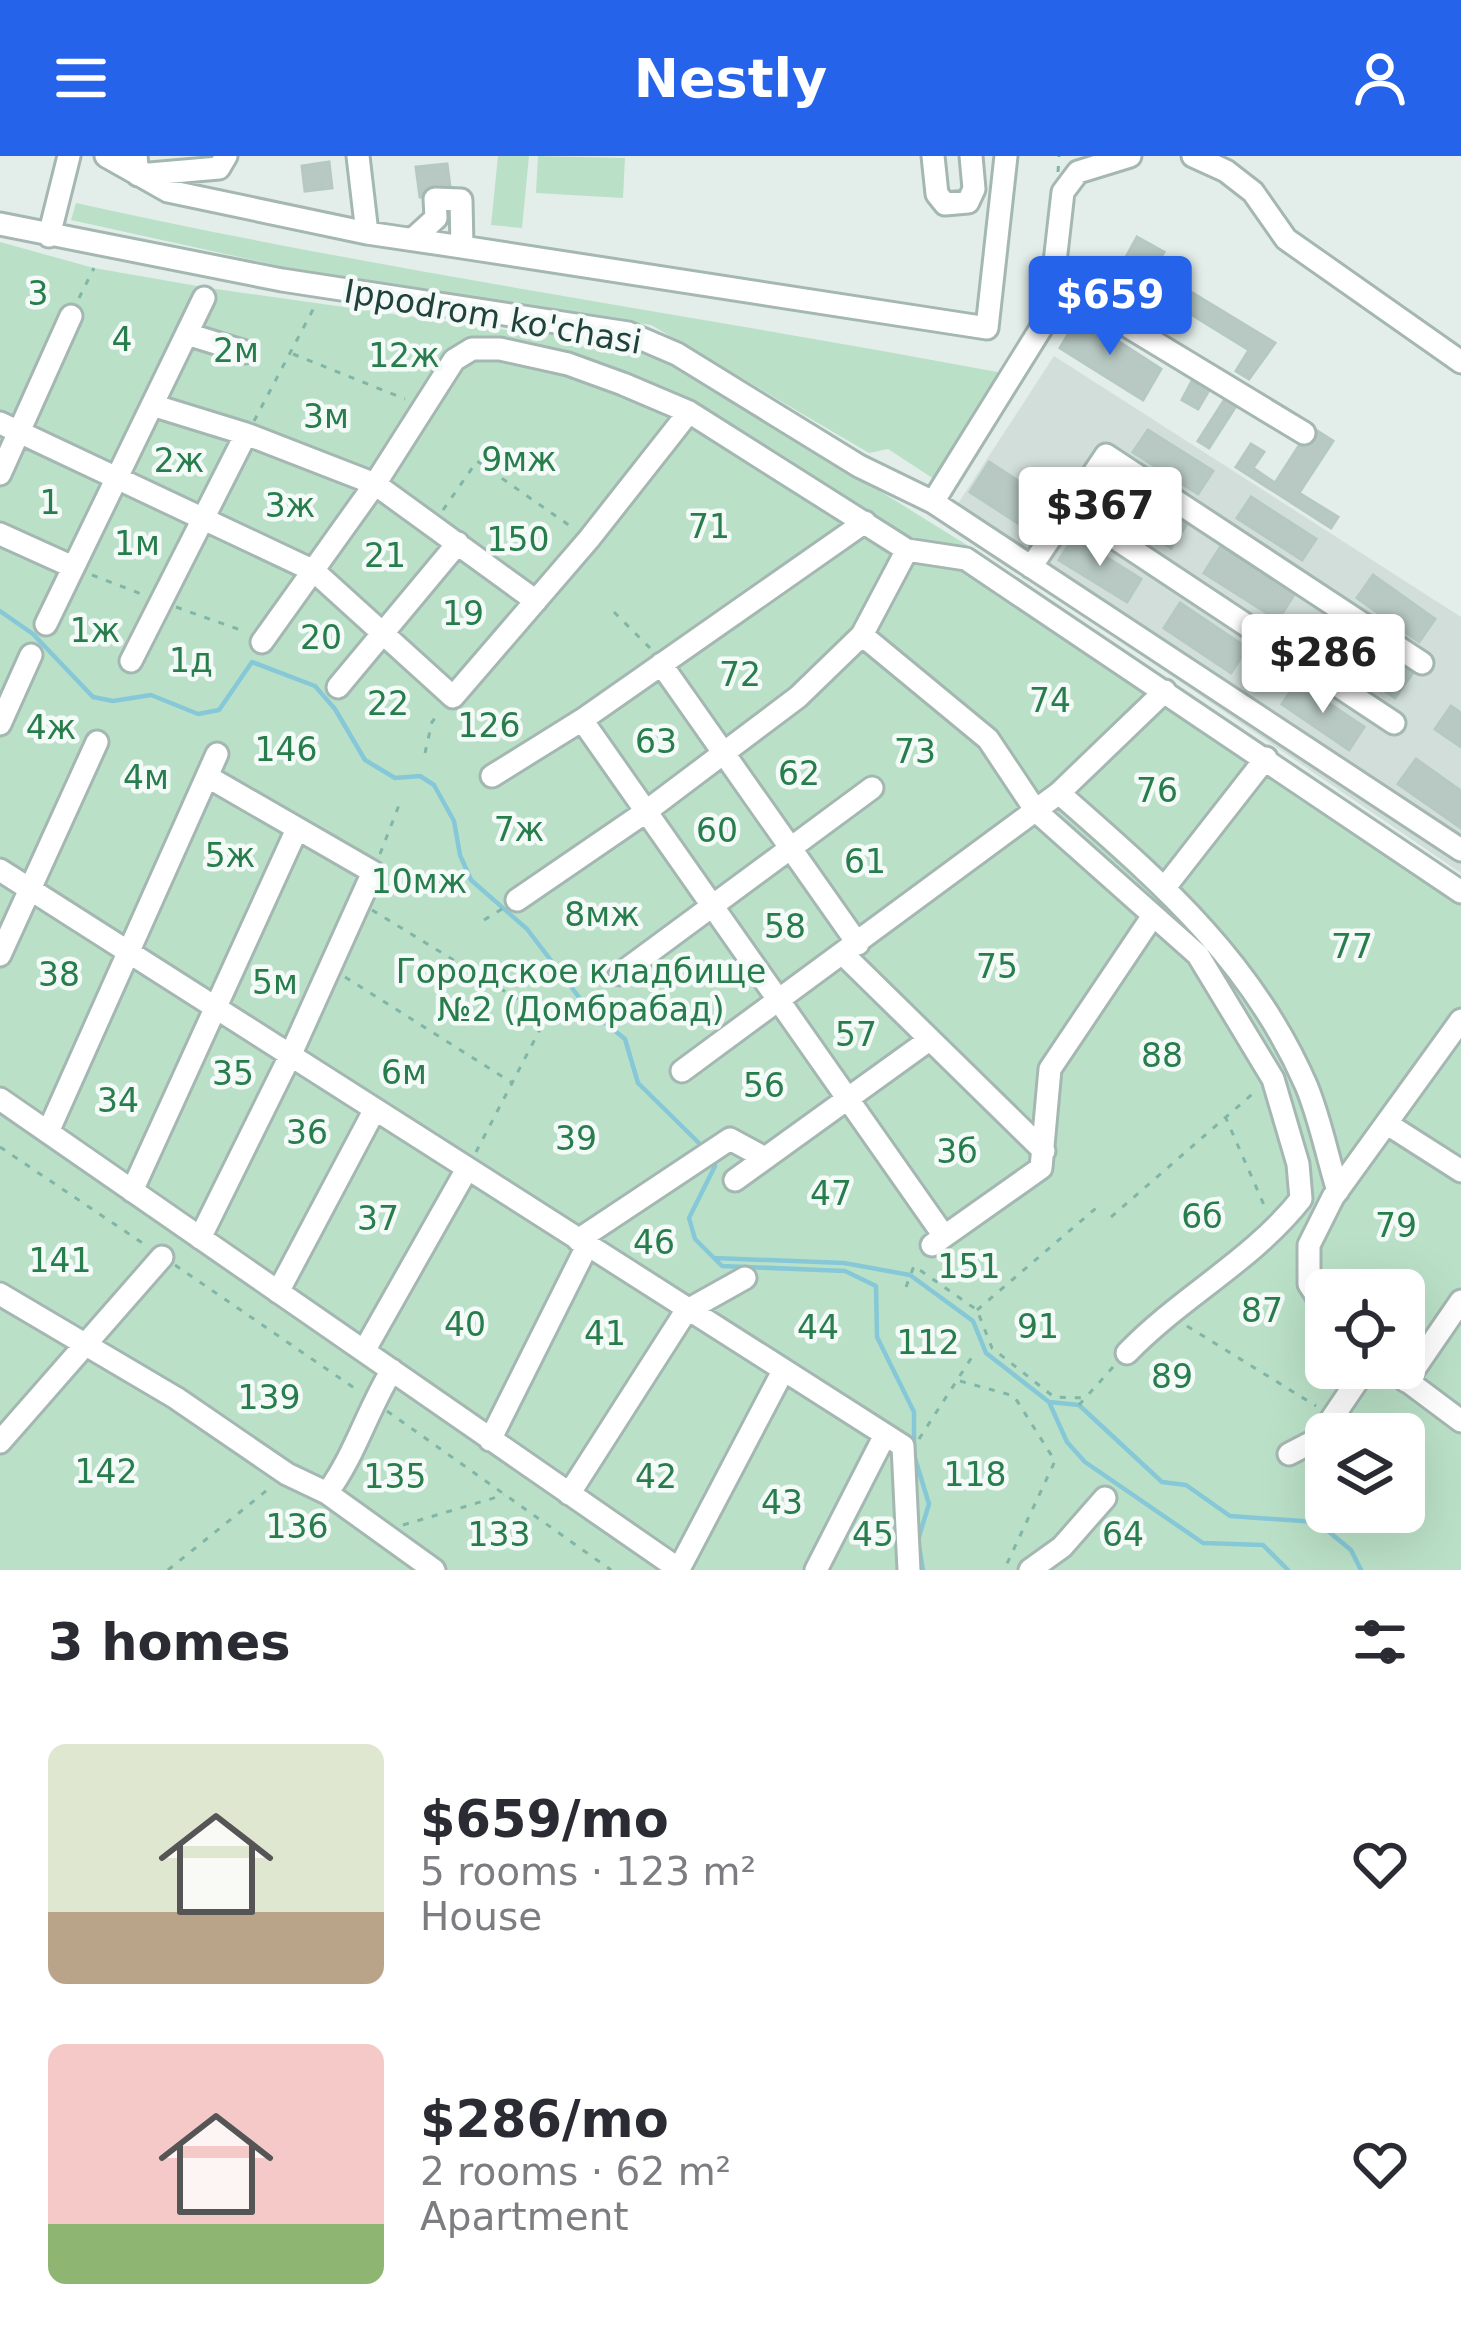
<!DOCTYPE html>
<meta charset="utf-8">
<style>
body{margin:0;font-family:"DejaVu Sans",sans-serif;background:#f2f2f3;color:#2b2b33;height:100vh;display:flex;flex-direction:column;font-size:45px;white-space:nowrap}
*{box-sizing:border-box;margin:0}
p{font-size:39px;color:#7c7c81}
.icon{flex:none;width:66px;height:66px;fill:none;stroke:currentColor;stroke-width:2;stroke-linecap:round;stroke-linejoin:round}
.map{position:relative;height:1414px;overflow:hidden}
.sheet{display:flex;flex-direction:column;background:#fff;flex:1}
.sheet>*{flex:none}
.fabs{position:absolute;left:1305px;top:1113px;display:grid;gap:24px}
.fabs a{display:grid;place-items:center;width:120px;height:120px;border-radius:18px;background:#fff;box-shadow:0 12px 48px #0002;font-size:60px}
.price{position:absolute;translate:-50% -102px;padding:0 27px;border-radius:12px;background:#fff;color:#222;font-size:39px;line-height:78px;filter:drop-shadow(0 3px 6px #0008)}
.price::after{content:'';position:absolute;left:50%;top:72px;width:36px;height:27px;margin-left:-18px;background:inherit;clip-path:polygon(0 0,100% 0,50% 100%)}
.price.current{background:#2563eb;color:#fff}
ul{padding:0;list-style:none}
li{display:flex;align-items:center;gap:36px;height:300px;padding:0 48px}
li span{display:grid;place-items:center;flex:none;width:336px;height:240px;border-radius:18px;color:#555}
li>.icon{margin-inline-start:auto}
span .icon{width:144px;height:144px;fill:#fffc;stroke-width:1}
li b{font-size:51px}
h2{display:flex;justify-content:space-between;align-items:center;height:144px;padding:0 48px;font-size:51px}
header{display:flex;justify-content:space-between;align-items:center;height:156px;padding:0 48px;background:#2563eb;color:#fff;font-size:54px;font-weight:700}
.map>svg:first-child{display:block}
</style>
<header><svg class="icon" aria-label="menu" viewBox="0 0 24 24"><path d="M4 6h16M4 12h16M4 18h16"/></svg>Nestly<svg class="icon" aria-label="person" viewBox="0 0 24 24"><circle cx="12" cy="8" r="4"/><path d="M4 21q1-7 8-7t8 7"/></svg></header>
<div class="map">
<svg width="1461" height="1414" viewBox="0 0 1461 1414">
<rect width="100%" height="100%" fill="#e3eeea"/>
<!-- built -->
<path fill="#d1ded9" d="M1054,200L1461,461V717L946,366Z"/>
<!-- green -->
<path fill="#bae1c7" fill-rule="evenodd" d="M498,0H529L522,72L491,69Z
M538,0L625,2L623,42L536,37Z
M76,47C383,115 694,159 1003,217L934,323L888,293L869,297L651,169L298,114L71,64Z
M0,86L94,112L209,132L506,174L601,182L661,199L970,391L1461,726V1414H0ZM1326,1134H1404V1212H1326ZM1326,1278H1404V1356H1326Z"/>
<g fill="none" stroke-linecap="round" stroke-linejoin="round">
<!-- stream -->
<path stroke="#86c8d8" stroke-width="4.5" d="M0,455L33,478L93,541L113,545L151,539L198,558L219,554L252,506L315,530L335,553L365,604L395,622L420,620L434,629L454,665L460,699L471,724L527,773L588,853L625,883L638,927L705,993
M712,1002L715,1010L689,1062L695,1083L722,1110L845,1115L876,1130L877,1181L914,1256V1299L929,1348L918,1384L923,1414
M714,1102L844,1107L910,1119L973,1165L986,1197L1049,1246L1067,1286L1085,1306L1203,1387L1263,1389L1288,1414
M1049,1246L1079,1249L1162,1326L1186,1329L1230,1360L1317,1366L1351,1394L1361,1414"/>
</g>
<!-- building -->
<path fill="#b8c9c3" stroke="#b5c9c1" stroke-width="3" d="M329,6L332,32L305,35L302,10Z
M447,8L451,38L420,41L416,11Z
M1137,81L1164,96L1145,129L1119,114Z
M1191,136L1275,187L1249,223L1236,215L1249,194L1181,152Z
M1079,160L1161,213L1143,244L1060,192Z
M1192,225L1209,234L1198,253L1182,244Z
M1225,243L1236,250L1209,292L1198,285Z
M1311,271L1333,285L1299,337L1338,361L1331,372L1236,311L1251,288L1264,296L1253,312L1275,327Z
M1148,274L1213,315L1198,338L1133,296Z
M989,306L1049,345L1030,375L970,336Z
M1120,324L1187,368L1171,392L1105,348Z
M1251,341L1316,383L1302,404L1237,362Z
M1074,381L1141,423L1127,446L1059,404Z
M1221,390L1295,437L1278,464L1204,417Z
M1373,419L1435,463L1419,486L1357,442Z
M1180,447L1247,492L1231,517L1164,472Z
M1340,467L1412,518L1395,542L1323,491Z
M1297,526L1364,571L1349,594L1282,548Z
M1451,550L1461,557V591L1435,573Z
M1416,603L1461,635V672L1398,628Z"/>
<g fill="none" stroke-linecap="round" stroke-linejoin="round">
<!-- minor casing -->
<g stroke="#a5b7b2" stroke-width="27">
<path id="minor" d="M106,0L168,35L367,77L358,0
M136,0L138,19L219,12L226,0
M933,0L937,38L945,48L968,46L974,33L971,0
M1193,0L1226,15L1253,36L1286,83L1461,206
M0,68L282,124L628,177L677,198L859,310L933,346L1461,694
M367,77L462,91L461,44L435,43L436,62L413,83
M49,80L69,0
M462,91L987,172L1006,0
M1058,128L1304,277
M187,178L245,196
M152,249L246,278L375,328L536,445
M0,267L314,415L453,541L589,383L689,256
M0,318L71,160
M933,346L1043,169L1058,128L1054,115L1063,36L1078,16L1130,0
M1071,353L1394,567
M0,378L73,411
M1031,411L1106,299L1422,507
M46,468L204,142
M862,479L988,583L1036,655L1198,799L1273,923L1298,1008L1301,1043C1252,1105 1182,1140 1127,1197
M262,486L375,328L454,204L472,193H500L568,208L623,228L689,256L907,394L966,403L1461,736
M131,505L246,278
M661,508L858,788
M338,531L458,387
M582,564L944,1080
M0,568L31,499
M492,620L582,564L865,366
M1059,637C1159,725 1251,803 1306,929C1320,962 1327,1000 1338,1035
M0,714L903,1290L909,1414
M1166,730L1266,602
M517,744L644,657L798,541L862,479L907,394
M0,799L97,586
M844,799L1044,995
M620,818L872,632
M682,915L1059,637L1165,535
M0,943L680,1414
M1389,969L1461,1015
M48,976L217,598
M735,1024L929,884
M132,1035L297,673
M200,1082L290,900L373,716L210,622
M578,1084L730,983L765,1002
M932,1089L1041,1012L1050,913L1152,761
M278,1136L374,955
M0,1138L176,1242L287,1318L327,1337L434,1414
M1326,1154L1309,1128V1089L1333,1041L1461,864
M364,1195L467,1013
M1390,1212L1461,1265
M1406,1225L1461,1145
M490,1284L587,1090
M0,1286L162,1101
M1289,1298L1318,1283L1366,1212
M327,1337C355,1299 367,1255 392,1214
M569,1338L686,1155L745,1122
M679,1413L783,1215
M816,1414L885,1279
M1030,1414L1062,1391L1105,1342"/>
</g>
<!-- path -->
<path stroke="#81b5a7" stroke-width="3" stroke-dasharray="6 9" stroke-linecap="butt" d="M1058,16L1059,0
M79,142L94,112
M293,198L405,243
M254,265L317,146
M443,354L477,305L573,372
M92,419L144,439
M176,451L246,476
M614,456L650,492
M425,597L432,566L440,556
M380,698L401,644
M372,754L545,860
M484,764L502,753
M345,821L511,926
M1225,960L1267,1056
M0,991L147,1090
M476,996L559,837
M1111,1061L1257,934
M175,1109L360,1236
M906,1131L914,1110L977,1154L992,1192L1054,1241L1085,1242
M977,1154L1102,1047
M1187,1170L1316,1250
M960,1225L1014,1240L1055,1305L1004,1414
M1079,1249L1113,1211
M387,1255L611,1414
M919,1283L972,1201
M403,1369L504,1339
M168,1414L271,1331"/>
<!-- minor -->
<use href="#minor" stroke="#fff" stroke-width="21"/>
</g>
<g text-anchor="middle" stroke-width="9" stroke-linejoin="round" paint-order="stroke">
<!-- park labels -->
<g font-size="33" fill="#277d4c" stroke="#f4faf8">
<text x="38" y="149">3</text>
<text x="122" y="195">4</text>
<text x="236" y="206">2м</text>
<text x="404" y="211">12ж</text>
<text x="326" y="272">3м</text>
<text x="519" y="315">9мж</text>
<text x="179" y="316">2ж</text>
<text x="50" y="358">1</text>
<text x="290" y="361">3ж</text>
<text x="709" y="382">71</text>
<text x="518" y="395">150</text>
<text x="137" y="399">1м</text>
<text x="385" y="411">21</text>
<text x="463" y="469">19</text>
<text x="95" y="486">1ж</text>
<text x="321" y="493">20</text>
<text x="191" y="516">1д</text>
<text x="740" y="530">72</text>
<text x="1050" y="556">74</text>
<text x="388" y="559">22</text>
<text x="489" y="581">126</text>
<text x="51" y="583">4ж</text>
<text x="656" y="597">63</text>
<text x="286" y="605">146</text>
<text x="915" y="607">73</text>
<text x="799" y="629">62</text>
<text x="146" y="633">4м</text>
<text x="1157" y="646">76</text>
<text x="519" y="685">7ж</text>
<text x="717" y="686">60</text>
<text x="230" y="711">5ж</text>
<text x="865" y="717">61</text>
<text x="419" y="737">10мж</text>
<text x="602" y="770">8мж</text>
<text x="785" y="782">58</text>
<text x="1352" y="802">77</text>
<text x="997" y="822">75</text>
<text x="581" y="827">Городское кладбище<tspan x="581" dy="38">№2 (Домбрабад)</tspan></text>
<text x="59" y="830">38</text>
<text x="275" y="838">5м</text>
<text x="856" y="890">57</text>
<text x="1162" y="911">88</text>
<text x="404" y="928">6м</text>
<text x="233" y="929">35</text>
<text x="764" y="941">56</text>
<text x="118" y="956">34</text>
<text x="307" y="988">36</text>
<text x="576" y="994">39</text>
<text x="957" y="1007">3б</text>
<text x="831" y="1049">47</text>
<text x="1202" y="1072">6б</text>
<text x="378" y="1074">37</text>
<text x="1396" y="1081">79</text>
<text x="654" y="1098">46</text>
<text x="60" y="1116">141</text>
<text x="969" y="1122">151</text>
<text x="1262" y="1166">87</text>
<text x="465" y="1180">40</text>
<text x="1038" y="1182">91</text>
<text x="818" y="1183">44</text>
<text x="605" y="1189">41</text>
<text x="928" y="1198">112</text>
<text x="1172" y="1232">89</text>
<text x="269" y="1253">139</text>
<text x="106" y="1327">142</text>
<text x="975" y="1330">118</text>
<text x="395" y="1332">135</text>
<text x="656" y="1332">42</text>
<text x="782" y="1358">43</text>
<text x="297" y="1382">136</text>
<text x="499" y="1390">133</text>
<text x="873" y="1390">45</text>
<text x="1123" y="1390">64</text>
</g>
<!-- street labels -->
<g font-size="33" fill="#21423a" stroke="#f4faf8">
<text transform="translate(493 160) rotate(10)" y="12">Ippodrom ko'chasi</text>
</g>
</g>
</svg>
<div class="fabs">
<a><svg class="icon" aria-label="locate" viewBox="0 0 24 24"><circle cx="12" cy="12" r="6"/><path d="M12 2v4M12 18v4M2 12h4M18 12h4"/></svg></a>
<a><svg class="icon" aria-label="layers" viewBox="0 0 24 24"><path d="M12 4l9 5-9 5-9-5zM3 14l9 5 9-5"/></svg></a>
</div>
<b class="price current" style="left:1110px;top:202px">$659</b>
<b class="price" style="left:1100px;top:413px">$367</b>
<b class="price" style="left:1323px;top:560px">$286</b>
</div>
<section class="sheet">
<h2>3 homes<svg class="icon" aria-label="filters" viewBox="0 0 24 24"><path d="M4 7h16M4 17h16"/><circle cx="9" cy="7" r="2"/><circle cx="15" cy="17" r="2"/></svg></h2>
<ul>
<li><span style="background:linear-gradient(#dfe7d0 70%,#b9a48a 0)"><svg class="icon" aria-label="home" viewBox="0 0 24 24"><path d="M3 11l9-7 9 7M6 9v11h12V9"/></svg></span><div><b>$659/mo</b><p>5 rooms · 123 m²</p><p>House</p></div><svg class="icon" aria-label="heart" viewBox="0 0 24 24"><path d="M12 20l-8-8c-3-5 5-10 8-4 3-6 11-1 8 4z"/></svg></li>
<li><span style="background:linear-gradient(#f6c9c9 75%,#8fb573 0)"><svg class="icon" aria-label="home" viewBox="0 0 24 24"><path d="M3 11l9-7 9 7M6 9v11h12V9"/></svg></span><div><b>$286/mo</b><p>2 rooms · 62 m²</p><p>Apartment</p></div><svg class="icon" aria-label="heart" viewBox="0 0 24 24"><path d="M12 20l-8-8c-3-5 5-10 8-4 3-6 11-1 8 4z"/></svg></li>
</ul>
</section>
